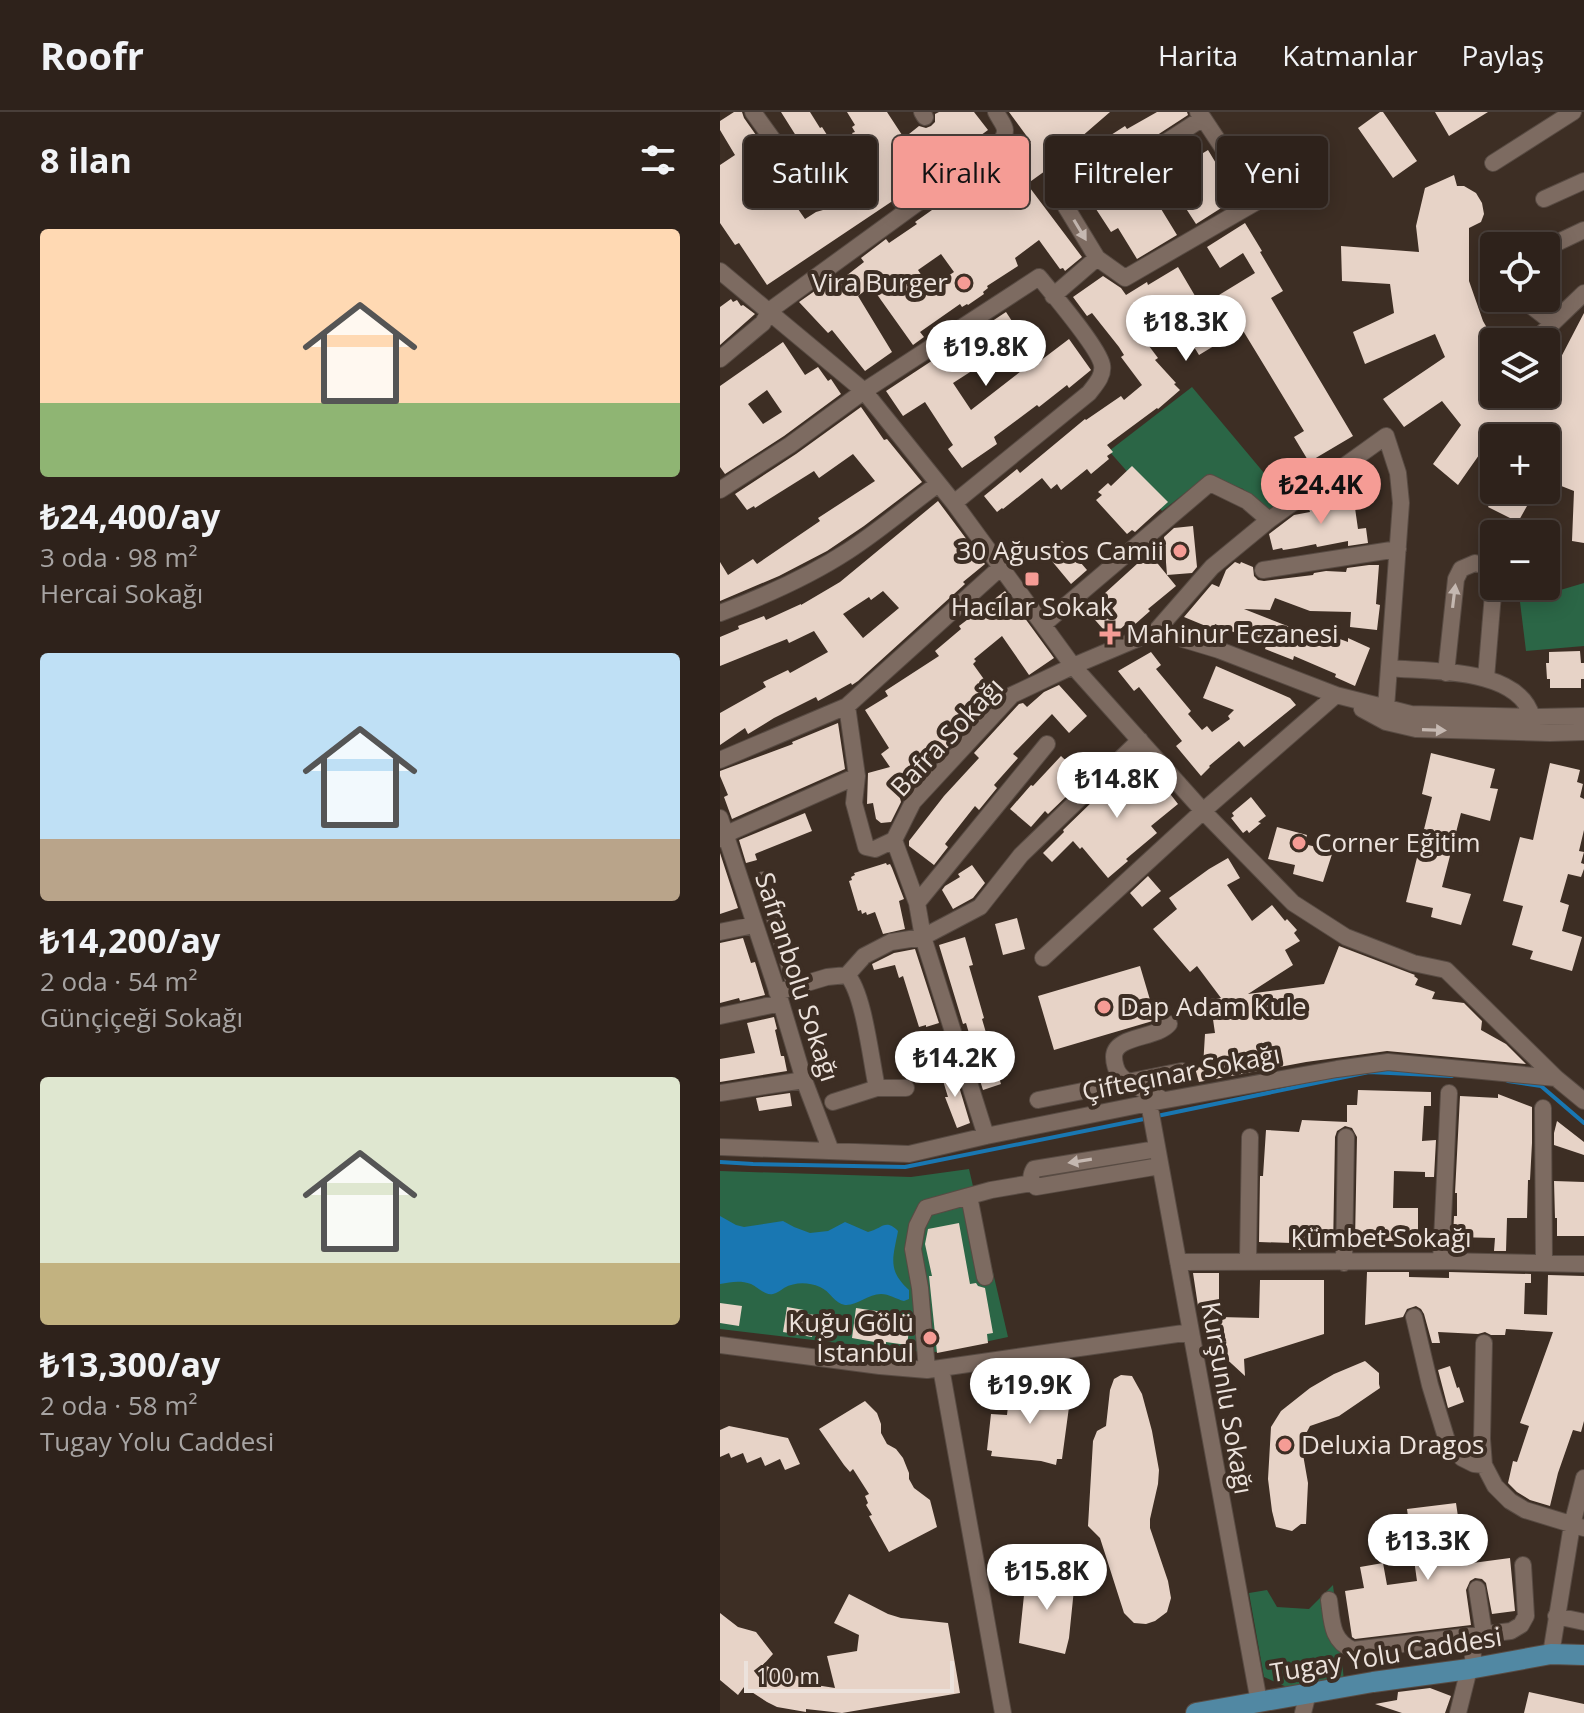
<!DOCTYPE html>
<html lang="tr">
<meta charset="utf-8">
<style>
body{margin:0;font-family:"Open Sans",sans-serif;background:#362a24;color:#f1f3f6;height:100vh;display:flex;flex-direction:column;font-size:30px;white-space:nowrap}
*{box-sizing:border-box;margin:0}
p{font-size:26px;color:#a7a4a3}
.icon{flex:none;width:44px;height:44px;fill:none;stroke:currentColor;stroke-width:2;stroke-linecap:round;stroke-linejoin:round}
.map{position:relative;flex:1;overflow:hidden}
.panel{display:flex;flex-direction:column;background:#2e221b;width:720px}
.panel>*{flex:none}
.top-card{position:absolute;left:24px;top:24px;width:720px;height:72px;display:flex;gap:16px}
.buttons{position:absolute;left:760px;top:120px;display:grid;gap:16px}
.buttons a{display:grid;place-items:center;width:80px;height:80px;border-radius:8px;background:#2e221b;box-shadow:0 4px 20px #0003,0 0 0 2px #493f3a;font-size:40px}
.scale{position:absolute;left:24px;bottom:20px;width:210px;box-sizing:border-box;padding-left:8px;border:4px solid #ece2dc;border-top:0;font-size:22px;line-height:28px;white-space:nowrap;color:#ece2dc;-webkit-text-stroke:6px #3d2e24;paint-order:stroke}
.price{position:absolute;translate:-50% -68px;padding:0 18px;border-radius:28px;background:#fff;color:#222;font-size:26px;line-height:52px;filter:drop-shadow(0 2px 4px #0008)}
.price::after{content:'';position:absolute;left:50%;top:48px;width:24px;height:18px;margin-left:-12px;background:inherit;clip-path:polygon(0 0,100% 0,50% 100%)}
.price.on{background:#f59c95;color:#111}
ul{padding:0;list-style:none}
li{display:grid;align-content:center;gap:16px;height:424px;padding:0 40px}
li span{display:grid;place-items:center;height:248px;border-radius:8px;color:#555}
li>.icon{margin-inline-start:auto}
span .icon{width:144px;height:144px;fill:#fffc;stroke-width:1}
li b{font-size:34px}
h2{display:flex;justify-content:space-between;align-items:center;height:96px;padding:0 40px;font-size:34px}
.tag{padding:0 28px;border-radius:8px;background:#2e221b;box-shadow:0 4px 20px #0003,0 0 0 2px #493f3a;font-size:28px;line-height:72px}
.tag.on{background:#f59c95;color:#111}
header{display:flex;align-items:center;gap:48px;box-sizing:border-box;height:112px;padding:0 40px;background:#2e221b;border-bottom:2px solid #493f3a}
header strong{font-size:38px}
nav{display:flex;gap:44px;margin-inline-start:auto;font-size:28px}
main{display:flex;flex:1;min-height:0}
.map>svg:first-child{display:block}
</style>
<header>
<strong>Roofr</strong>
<nav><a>Harita</a><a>Katmanlar</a><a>Paylaş</a></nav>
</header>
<main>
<section class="panel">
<h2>8 ilan<svg class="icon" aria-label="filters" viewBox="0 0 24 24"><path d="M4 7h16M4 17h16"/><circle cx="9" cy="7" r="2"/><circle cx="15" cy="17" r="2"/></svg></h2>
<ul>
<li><span style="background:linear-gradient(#ffd9b3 70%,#8fb573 0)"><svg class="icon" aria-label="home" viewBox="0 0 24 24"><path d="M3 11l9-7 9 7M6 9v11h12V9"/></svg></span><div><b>₺24,400/ay</b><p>3 oda · 98 m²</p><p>Hercai Sokağı</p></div></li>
<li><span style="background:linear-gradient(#bfe0f5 75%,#b9a48a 0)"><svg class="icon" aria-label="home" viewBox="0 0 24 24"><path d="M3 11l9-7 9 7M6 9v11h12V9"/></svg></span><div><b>₺14,200/ay</b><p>2 oda · 54 m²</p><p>Günçiçeği Sokağı</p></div></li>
<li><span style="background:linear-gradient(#dfe7d0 75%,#c2b280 0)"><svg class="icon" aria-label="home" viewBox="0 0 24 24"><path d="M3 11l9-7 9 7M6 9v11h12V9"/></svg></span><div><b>₺13,300/ay</b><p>2 oda · 58 m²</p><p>Tugay Yolu Caddesi</p></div></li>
</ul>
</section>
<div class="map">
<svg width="864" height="1601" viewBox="0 0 864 1601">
<rect width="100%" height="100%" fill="#3d2e24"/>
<!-- green -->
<path fill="#2b6646" d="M472,275L570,392L552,404L523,377L488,363L442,399L389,339Z
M864,471V534L806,539L800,490Z
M249,1057L288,1225L218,1240L187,1239L0,1217V1059L191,1065Z
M613,1473L624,1568L569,1576L544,1565L529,1481L547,1478L557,1495L589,1497Z"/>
<!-- water -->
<path fill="#1977b2" d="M0,1104L16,1113L24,1115L63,1109L74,1115L90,1121L108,1119L125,1110L148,1120C162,1117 165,1106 178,1119C173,1146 167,1158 189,1178V1187L184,1189C176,1187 169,1182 161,1182C148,1182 137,1194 125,1193C115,1192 110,1179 100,1175C88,1170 75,1170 64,1176C61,1178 57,1181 53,1182C45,1184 38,1175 31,1172C20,1168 11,1170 0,1172Z"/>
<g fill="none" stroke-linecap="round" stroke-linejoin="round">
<!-- stream -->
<path stroke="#1977b2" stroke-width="4" d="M788,969L821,974L864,1011
M437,1004L649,960L732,964
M0,1050L33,1052L185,1055L429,1006"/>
</g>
<!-- building -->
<path fill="#e7d3c7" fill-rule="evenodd" d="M14,0H22L24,6L36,23L34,24L54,55L50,57L85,107L96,100L103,98L107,92L129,76L124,70L151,50L132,21L135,20L132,15L135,13L127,0H167L184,26L199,14L206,16L211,14L215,10V2L219,0H254L268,18L253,29L251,26L219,50L222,54L174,88L47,173L19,131L15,133L0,111V53L15,43L0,18V9Z
M61,0H90L100,16L102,15L119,42L117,44L122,52L102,65Z
M289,0H390L338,45L344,53L405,14L407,17L437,0H467L468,3L342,85L325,59L307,72L362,145L345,159L343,156L340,157L319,128L295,146L298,154L267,174L268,176L263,180L264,182L248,193L247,192L242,195L240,192L200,220L204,225L193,233L151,174L138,184L172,240L145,259L112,218L108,221L79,190L109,169L113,174L144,150L141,146L166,127L169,131L197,112L195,110L212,98L245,77L246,80L311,30ZM221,142L234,160L210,176L198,158Z
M660,0H663L697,49L673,66L638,16Z
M715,0H768L729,24Z
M488,38L517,86L476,112L456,81L438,92L457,123L417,147L398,116L391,120L374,94L388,85L386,82L397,75L399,78L430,60L433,65L459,49L462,54Z
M734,63L737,74H744L756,81L762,91L764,102L761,110L749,116V169L763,209L774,228V282H826V274L864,201V431L852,429L854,379L826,368V326H798L778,316L738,373L713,352L741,313L722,289L684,315L663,287L725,245L715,222L645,252L633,220L674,201L670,172L622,169L621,134L699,140L696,114L705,76Z
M525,111L542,139L540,140L563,179L551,186L633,324L589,350L574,325L584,319L522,217L479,243L471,230L466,234L443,195L414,214L438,246L435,248L456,271L454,272L460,278L438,297L437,296L387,333L393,340L387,344L389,347L371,362L367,357L341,378L337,372L331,377L322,366L283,397L282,396L277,400L264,384L297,357L300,361L365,307L366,308L401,284L404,288L422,273L401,245L404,243L399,235L372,201L367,204L353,185L383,164L401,176L406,183L427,170L428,173L458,155L481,194L535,161L523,141L500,156L487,135Z
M11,187L13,190L17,188L21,194L23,193L35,202L0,233V195Z
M286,200L303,226L233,271L251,298L318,246L320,249L349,227L371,258L349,276L347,273L319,295L317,293L274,325L277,332L242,356L228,337L233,333L205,290L183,304L166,279Z
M63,230L85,263L98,255L108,269L111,267L121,282L64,324L5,362L0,355V274ZM47,278L62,300L43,312L28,292Z
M141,295L164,328L167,327L202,370L144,414L107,439L59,464L0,489V450L8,463L33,447L37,452L100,409L98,406L155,369L133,342L99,366L94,359L35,396L34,394L27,398L15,382L76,342Z
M412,354L448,390L415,420L412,418L407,422L376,388L382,383L378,380L388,371L391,374Z
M649,355L654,362L656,379L626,381L625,367L633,361H639V357Z
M778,378H816L798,410L768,395Z
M633,382L638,417L646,416L648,431L628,434V429L597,435L596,432L576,436L563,438L562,436L553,438L549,422L574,403L590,400L588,393L592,391Z
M218,389L265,452L243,470L245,472L138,569L132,573L131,571L98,589L96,585L54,606L28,622L25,616L0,633V601L46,575L43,570L68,558L70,561L108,540L94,519L69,531L67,527L0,554V525L19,517L18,514L44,504L46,508L81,492V493L120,470ZM163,479L179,496L143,526L123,502L149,485L151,488Z
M473,414L477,455L472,461L447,463L444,425L454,416Z
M342,429L367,458L351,472L326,442Z
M429,441L456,474L428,497L430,499L413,514L409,509L391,526L368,500L386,484L384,482Z
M515,450L520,452L521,450L533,455L534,464L538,468L544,469L593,463L594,461L606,459L626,460L627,456L649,453H659L656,492L660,493L657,518L630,515L631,500L590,499L555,486L550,498L524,497L593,524L595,518L628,530V526L650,536L635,574L615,565L616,562L574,544L573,548L545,537L546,534L495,512L493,517L464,505L492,472L499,475L506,458Z
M285,479L334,546L309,563L282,524L254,547L256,549L253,552L276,584L267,593L251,605L253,608L226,628L230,634L202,656L205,661L196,668L197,670L179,682L181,690L171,710L161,711L156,707L153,691L147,692L148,661L170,655L161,642L169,636L145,598L168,584L165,579L219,544L215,539L241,517L239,514Z
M860,539L861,551H864V567H861V576H830V567H827L826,551H829V540Z
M431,540L441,553L436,557L471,599L468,602L482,618L487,614L492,620L510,607L508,604L514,598L483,586L496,554L570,586L576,593L524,635L519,629L489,654L490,655L481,664L456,634L462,629L419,575L414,579L398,559Z
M339,573L367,604L349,621L332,602L293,642L298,646L274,673L277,676L259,698L255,694L225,732L228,735L214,753L189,734V729L224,684L259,646L254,641L299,592L303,591L307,595L324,580Z
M118,611L125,657L12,707L4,685L8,683L0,664V659L73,632L72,630Z
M711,641L775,657L770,676L778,677L770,709L741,701L722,775L751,782L741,813L711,805L713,796L686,790L712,685L702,682Z
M341,644L362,664L351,676L353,678L328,702L325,699L311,715L290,697L311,673L313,674Z
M424,650L439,678L444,674L458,692L431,714L437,721L406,747L408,749L388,766L362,735L360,737L353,729L332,750L323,741L344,720L343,718L403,660Z
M830,651L860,658L857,670L863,672L860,685L864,687V718L859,739L864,740L861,751L864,752V757L861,765L848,762L840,790L849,793L842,819L862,825L852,859L810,847L813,839L792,833L803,794L783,789L800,725L813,728Z
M531,685L546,704L538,710L541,711L529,721L527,718L523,721L511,706L514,704L512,701Z
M85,701L92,719L37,741L35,742L37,748L26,751L19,728Z
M557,715L587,723L584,732L613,739L603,770L573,762L575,753L548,747Z
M0,741L18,796L0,802Z
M508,746L520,766L507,773L532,809L552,793L565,809L567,807L577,818L574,821L580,829L565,838L573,853L528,882L604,872L619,834L695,863L694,864L698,867L695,873L715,880L712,887L744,891L762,909L761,918L786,932L806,952L667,939L586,950L479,970L475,956L483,955L485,922L495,921L490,887L501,886L477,854L470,860L433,817L457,797L449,786L489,757Z
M166,751L167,753L170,752L172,756L184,787L179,789L185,817L163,822L155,800L147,803L146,800L142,802L141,798L138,799L129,769L132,768L131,765L135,763L134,761Z
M252,753L265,771L253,786L233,797L222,778L225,774L240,765L238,762Z
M428,764L441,779L422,795L410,781Z
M297,806L305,837L283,843L275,812Z
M245,825L253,853L249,854L264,906L262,907L281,972L263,978L255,953L258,952L246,911L243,912L219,833Z
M23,826L31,851L35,850L45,883L20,889L19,886L0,891V831Z
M195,837L219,911L206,915V913L199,915L183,864L179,866L175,853L154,858L152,852L174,841Z
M420,854L436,908L334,938L318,884Z
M54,905L57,917L55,918L61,944H64L67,959L0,970V947L35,941L27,911Z
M234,958L250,1011L237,1016L225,985H228L221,962Z
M638,978L711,980V994H704L702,1029L716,1028L714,1065H705V1060L674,1059L673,1096H698V1129H635L637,1025L632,1016L625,1014L617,1019L615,1025L613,1138H571L572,1131L539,1130L540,1064H543L546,1018L579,1020L582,1008L627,1010V993H637Z
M70,981L72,994L39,999L36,986Z
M778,982L812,995V1031L810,1068H808L807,1106H787L786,1139H774L775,1126L733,1125L734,1104H737V1081H735L740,984L778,986Z
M837,1009L864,1030V1043L834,1033V1021Z
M834,1069L864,1070V1124H837V1106H835Z
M239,1111L250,1172L256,1171L258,1174L265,1176L273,1221L267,1222L268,1231L217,1241L209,1164H212L205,1132L208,1117Z
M647,1160H689V1165L729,1166V1160L811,1162V1171H805L804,1202L827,1203L828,1163L864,1164V1309L861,1320L853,1318L838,1361L830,1394L810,1388L797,1380L788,1371L793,1349L797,1350L809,1314L800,1311L833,1220L786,1217L785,1223H771L765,1220L758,1222L718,1220L720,1231H712L704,1202L701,1197L696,1194L687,1197L683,1205L645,1213Z
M473,1161H499V1194H478Z
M540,1168H604V1222L524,1247L525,1264L499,1240L500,1205L539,1206Z
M0,1191L22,1194L19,1214L0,1211Z
M67,1195L84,1198L83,1201L95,1203L92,1225L63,1220Z
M136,1196L191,1204L187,1233L166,1230V1232L132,1226Z
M645,1249L659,1261V1272L660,1276L619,1304L590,1314L581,1331L588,1371L586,1412H581L572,1419L556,1415L552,1399L548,1367L551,1315L561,1299L590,1276L614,1262Z
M730,1254L737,1276L739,1275L744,1290L728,1296L718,1258Z
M401,1263L412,1264L422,1282L432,1319L439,1358L438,1372L430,1407V1416L448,1469L451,1486L447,1500L435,1509L426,1512L414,1511L404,1501L380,1426L368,1414L373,1329L377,1319L386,1314L390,1278L394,1267Z
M306,1264L332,1275L325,1291L349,1295L342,1347H337L336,1353L321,1349L271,1344L272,1339L267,1338L271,1302L287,1303L289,1285L300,1287V1269Z
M145,1289L157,1301L161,1312V1321L167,1332L176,1337L183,1346L189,1361V1367L194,1376L210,1388L217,1415L169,1440L149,1404L152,1403L146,1393L148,1391L145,1384L149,1382L133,1357L130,1360L124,1353L99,1317Z
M9,1314L68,1326L80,1352L65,1358L60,1347L45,1354L41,1345L27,1351L23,1341L11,1346L9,1341L0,1345V1318Z
M736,1391L745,1452L790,1446L795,1499L772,1502L766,1471L762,1467L755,1466L750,1469L746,1478L751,1513L635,1527L632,1525L625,1479L644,1476L640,1455L663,1451L667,1473L697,1469L687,1397Z
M322,1462L352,1464L354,1477L349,1526L345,1542L299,1531L306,1464L322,1467Z
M129,1482L168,1502L181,1506L228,1511L240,1581L122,1601L86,1597V1600L57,1595L47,1590L24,1575L18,1583L0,1568V1501L18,1515L36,1520L53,1542L43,1553L89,1568V1572L115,1576L107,1544L137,1539L139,1523L114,1511Z
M710,1576L731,1584L725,1601H682L655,1592L677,1588L678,1580Z
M809,1580L864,1592V1601H804Z"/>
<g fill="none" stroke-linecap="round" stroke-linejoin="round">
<!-- minor casing -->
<g stroke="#584b43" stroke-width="18">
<path id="minor" d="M33,0L97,89
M202,0L205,5
M478,0L483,6L538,89L405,166L377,146L346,95L483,6
M773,51L853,0
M824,87L864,69
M826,136L864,118
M0,159L144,279L234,391L353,554L483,699L573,791L626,825L693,851L726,858L836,966L864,989
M333,184L377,146
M801,186L833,211
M813,230L864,181
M0,247L43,211L49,199L280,31C290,16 283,14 276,0
M0,378L70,333L144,279L319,165C332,181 379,236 382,253C384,264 375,273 369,281L234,391
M543,458L678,437
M0,501C45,484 88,465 128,439C159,419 188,394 218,372
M324,512L490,371L527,389L549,408
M436,519L492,455L549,408L666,324L678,361L681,391L666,596
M669,556C709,560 799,555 812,605
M726,561L736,467L741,457L755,451C766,453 772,459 774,470L766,566
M127,594L137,664L134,691L146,735L155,737L174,728L193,690L292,583L353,554L436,519L499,538L616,583L691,602L818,605L864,604
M642,597L666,610L696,617L830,621L864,620
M0,648L127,594L280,456
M0,706L61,891L84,968L111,1039
M0,727L13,719L137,664
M174,728L197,791L203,825L266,1024
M43,768L75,873
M197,791L327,632
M0,820L34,813
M323,846L483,699L616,583
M127,863L144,844L171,830L203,825L260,795L301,743L420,628
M57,880L107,865L127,863C144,881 151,949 157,976
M0,904L61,891
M0,981L84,968
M318,988L462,959
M443,988C431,980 408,973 400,963C396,959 394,950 394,945C394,923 437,927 449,912
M113,990L157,976H186
M429,991L539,1590
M823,996L824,1151
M0,1035L189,1042L266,1024L429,991L617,957L668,950L836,966
M437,1037L314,1057C310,1064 310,1069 316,1075L440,1054
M249,1084L265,1165
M528,1148L530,1025
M721,1149L729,981
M458,1150L721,1149L864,1152
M624,1151L626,1025
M694,1205L710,1273L728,1332L742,1346L754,1352L764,1353
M764,1231L762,1327L764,1353L775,1374L790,1389L805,1398L864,1416
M0,1233L160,1254L207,1258L471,1220
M221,1256L283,1601
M207,1258L200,1176L193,1137L197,1114L206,1096L271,1078L312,1071
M757,1477L764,1522
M609,1488C612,1509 611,1529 633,1538L791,1519L801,1513L806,1504L803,1453
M836,1504L864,1510
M751,1524L754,1556
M831,1542L852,1413L864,1366
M583,1601L588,1581
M738,1601L749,1557"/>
</g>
<!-- major casing -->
<g stroke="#584b43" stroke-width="22">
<path id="major" d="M476,1601L653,1570L749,1557L831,1542L864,1543"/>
</g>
<!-- minor -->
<use href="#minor" stroke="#7d6b61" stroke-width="16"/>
<!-- major -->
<use href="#major" stroke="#5188a3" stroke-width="20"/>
</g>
<!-- one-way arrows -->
<defs><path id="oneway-solid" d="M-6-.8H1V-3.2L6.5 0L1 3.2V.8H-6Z" transform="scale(2)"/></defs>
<g fill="#c5b8b1">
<use href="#oneway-solid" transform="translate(360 118) rotate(59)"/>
<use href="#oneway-solid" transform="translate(734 484) rotate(-83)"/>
<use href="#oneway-solid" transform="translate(714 618) rotate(2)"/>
<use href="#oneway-solid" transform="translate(360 1049) rotate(171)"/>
</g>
<!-- markers -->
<g fill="#f59c95" stroke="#3d2e24" stroke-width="3">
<circle cx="244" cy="171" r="8"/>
<circle cx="460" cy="439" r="8"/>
<rect x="304" y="459" width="16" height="16" rx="4"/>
<path d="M386 510h8v8h8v8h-8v8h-8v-8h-8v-8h8z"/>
<circle cx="579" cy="731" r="8"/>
<circle cx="384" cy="895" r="8"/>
<circle cx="210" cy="1226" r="8"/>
<circle cx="565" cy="1333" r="8"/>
</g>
<g text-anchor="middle" stroke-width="8" stroke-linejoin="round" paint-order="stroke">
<!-- poi labels -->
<g font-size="26" fill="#ece2dc" stroke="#3d2e24" text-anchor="start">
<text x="228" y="180" text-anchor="end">Vira Burger</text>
<text x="444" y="448" text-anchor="end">30 Ağustos Camii</text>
<text x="312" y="504" text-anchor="middle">Hacılar Sokak</text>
<text x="406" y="531">Mahinur Eczanesi</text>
<text x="595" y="740">Corner Eğitim</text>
<text x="400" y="904">Dap Adam Kule</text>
<text x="194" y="1220" text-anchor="end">Kuğu Gölü<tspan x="194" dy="30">İstanbul</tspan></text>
<text x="581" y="1342">Deluxia Dragos</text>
</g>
<!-- street labels -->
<g font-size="26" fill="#ece2dc" stroke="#3d2e24">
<text transform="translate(227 625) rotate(-47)" y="9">Bafra Sokağı</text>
<text transform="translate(77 865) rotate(72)" y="9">Safranbolu Sokağı</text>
<text transform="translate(461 961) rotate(-11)" y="9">Çifteçınar Sokağı</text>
<text x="661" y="1135">Kümbet Sokağı</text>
<text transform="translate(507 1286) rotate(80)" y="9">Kurşunlu Sokağı</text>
<text transform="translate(666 1543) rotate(-9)" y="9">Tugay Yolu Caddesi</text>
</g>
</g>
</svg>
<div class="buttons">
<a><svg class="icon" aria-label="locate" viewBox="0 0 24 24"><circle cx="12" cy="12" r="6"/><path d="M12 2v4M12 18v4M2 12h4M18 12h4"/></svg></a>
<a><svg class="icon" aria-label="layers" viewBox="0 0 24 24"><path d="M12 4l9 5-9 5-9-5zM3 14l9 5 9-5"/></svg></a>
<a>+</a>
<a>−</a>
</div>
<div class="scale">100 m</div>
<b class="price" style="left:466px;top:251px">₺18.3K</b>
<b class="price" style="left:266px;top:276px">₺19.8K</b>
<b class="price on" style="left:601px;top:414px">₺24.4K</b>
<b class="price" style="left:397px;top:708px">₺14.8K</b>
<b class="price" style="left:235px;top:987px">₺14.2K</b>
<b class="price" style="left:310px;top:1314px">₺19.9K</b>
<b class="price" style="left:708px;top:1470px">₺13.3K</b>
<b class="price" style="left:327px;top:1500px">₺15.8K</b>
<div class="top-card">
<a class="tag">Satılık</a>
<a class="tag on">Kiralık</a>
<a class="tag">Filtreler</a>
<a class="tag">Yeni</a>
</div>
</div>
</main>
